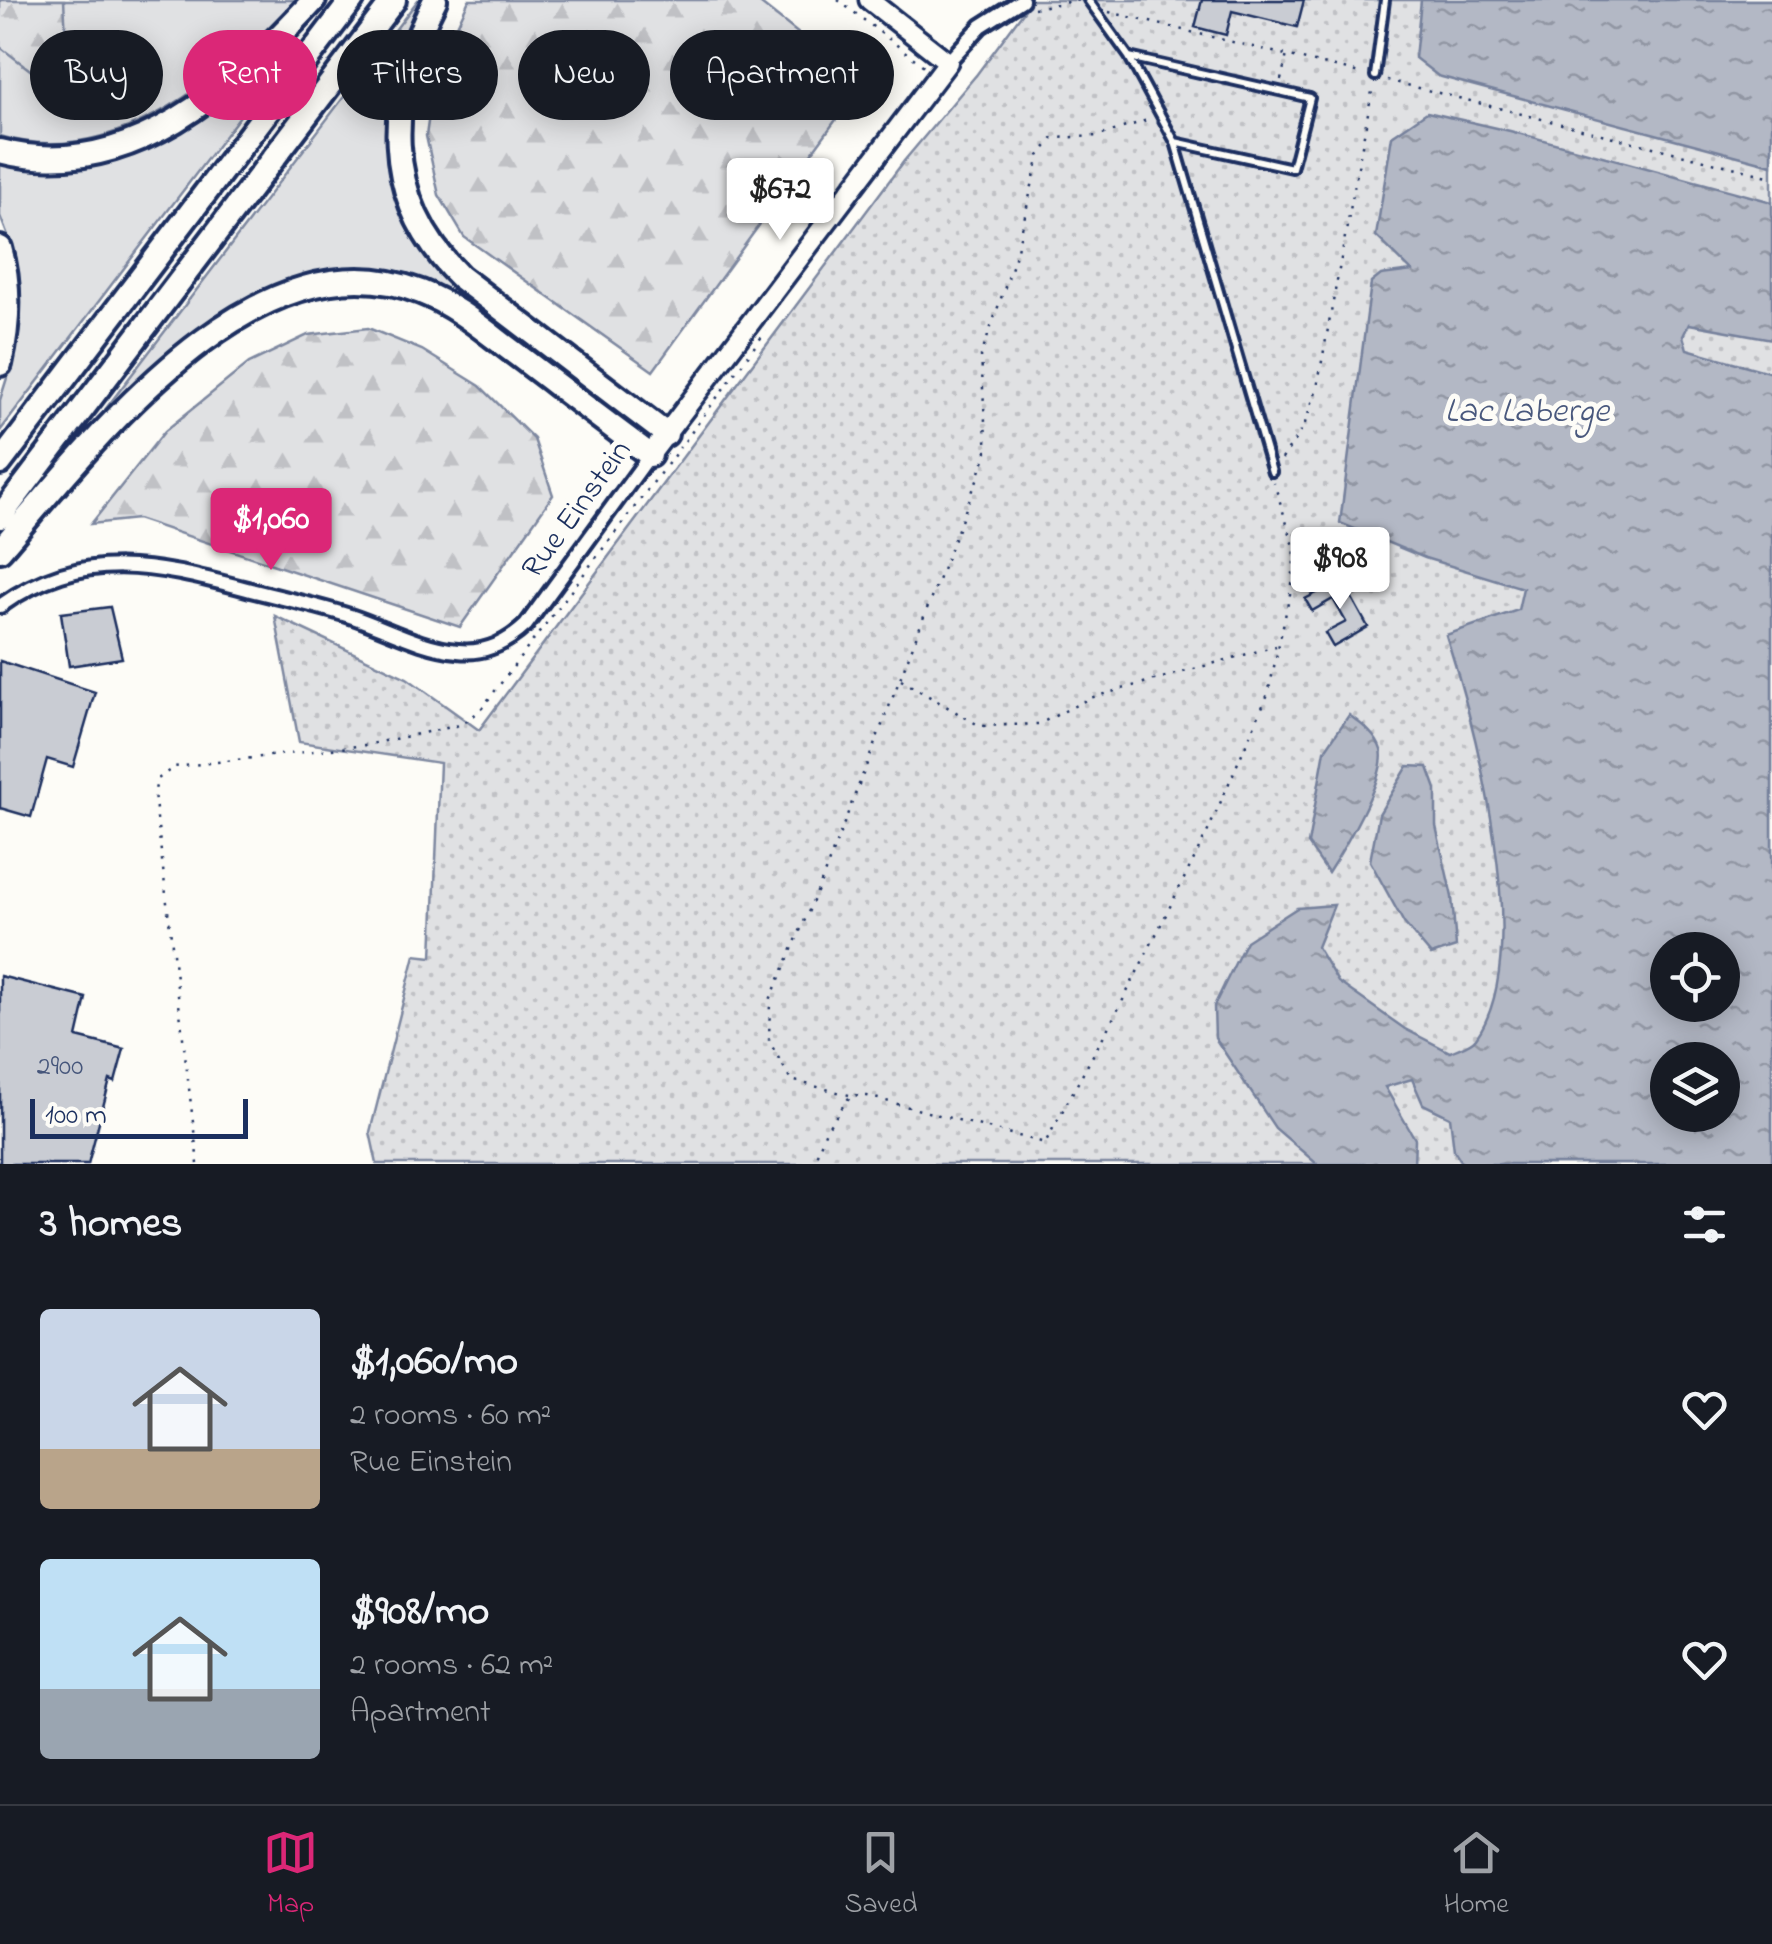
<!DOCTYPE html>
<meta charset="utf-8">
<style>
body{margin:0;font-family:"Indie Flower",sans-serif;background:#20242c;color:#f1f3f6;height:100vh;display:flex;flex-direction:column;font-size:38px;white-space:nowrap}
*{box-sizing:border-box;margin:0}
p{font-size:32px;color:#9ea1a6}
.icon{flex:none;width:55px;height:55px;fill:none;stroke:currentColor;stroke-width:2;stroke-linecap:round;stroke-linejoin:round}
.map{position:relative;height:1164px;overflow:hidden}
.side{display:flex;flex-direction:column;background:#171b24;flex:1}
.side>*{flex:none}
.banner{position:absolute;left:30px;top:30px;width:1000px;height:90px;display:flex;gap:20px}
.tools{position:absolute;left:1650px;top:932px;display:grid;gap:20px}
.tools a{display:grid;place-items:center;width:90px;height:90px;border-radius:50%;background:#171b24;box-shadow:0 5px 25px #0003;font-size:50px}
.scale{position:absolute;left:30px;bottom:25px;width:218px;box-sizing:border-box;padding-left:10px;border:5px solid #1b2f5e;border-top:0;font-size:28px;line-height:35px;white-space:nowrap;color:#1b2f5e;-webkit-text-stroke:8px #fdfcf7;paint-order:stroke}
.price{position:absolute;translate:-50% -85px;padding:0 22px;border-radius:10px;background:#fff;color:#222;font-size:32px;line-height:65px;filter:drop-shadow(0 2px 5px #0008)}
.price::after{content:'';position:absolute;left:50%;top:60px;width:30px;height:22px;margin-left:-15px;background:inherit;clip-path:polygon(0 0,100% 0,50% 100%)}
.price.active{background:#db2777;color:#fff}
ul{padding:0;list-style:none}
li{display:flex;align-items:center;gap:30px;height:250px;padding:0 40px}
li span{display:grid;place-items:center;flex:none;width:280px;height:200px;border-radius:10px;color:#555}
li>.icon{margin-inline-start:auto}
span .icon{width:120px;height:120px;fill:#fffc;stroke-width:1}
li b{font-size:42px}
h2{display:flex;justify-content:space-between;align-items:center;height:120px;padding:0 40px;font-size:42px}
.chip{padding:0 35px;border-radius:45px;background:#171b24;box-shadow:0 5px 25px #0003;font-size:35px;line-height:90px}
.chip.active{background:#db2777;color:#fff}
.menu{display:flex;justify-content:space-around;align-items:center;height:140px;border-top:2px solid #363941;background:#171b24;font-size:28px;color:#9ea1a6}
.menu a{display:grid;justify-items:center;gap:5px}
.menu .active{color:#db2777}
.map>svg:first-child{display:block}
</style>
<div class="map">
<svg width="1772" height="1164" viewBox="0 0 1772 1164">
<defs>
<pattern id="forest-firs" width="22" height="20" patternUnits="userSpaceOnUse" patternTransform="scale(2.5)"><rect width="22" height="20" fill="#e0e1e3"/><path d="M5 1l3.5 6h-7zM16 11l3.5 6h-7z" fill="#c0c1c5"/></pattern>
<pattern id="park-dots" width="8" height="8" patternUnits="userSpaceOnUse" patternTransform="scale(2.5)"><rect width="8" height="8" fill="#e0e1e3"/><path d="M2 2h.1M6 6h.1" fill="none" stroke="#c0c1c5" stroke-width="1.8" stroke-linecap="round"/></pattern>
<pattern id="water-ripples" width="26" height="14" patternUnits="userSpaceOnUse" patternTransform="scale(2.5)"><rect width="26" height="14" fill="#b3b8c5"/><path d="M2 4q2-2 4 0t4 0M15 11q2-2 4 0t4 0" fill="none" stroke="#9196a3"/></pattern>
</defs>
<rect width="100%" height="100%" fill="#fdfcf7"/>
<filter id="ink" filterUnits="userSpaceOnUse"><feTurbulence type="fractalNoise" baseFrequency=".01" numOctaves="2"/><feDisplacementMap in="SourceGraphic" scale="20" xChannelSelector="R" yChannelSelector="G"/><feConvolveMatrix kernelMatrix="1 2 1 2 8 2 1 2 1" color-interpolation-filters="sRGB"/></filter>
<g filter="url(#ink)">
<!-- green -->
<path fill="#e0e1e3" stroke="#7e88a0" stroke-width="2.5" d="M0,0H295C223,78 114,170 0,136Z
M418,0L424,2L388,143L390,169L406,219L430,260L443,274L597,393L591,400C554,373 516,347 479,320C463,308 446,293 429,284C416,277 399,275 384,272C272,250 182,343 110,415L104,411Z
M288,39L294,45L0,431V400L13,359L20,300L13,249L0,216V162C78,185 166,148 226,99C248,81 268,59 288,39Z"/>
<!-- forest -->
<path fill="url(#forest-firs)" stroke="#7e88a0" stroke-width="2.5" d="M0,0H64L67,55L42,79L0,47Z
M469,0H756L862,84L653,371L464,237L439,195L426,136L435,73Z
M368,328L422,350L480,386L534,439L553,495L460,627L137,519L91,524L165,431L249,363L308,335Z"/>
<!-- park -->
<path fill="url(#park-dots)" stroke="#7e88a0" stroke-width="2.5" fill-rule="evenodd" d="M1032,0H1772V1164H377L370,1132L415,955L432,957L440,763L299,742L275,616L407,678L479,730L904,161L977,74ZM1668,950H1722V1005H1668ZM1668,1060H1722V1115H1668Z"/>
<!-- water -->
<path fill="url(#water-ripples)" stroke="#76819c" stroke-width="2.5" fill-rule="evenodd" d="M1421,0H1772V165L1438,76L1415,58Z
M1427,112L1510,131L1772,202V339L1689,324L1683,336L1687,349L1772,373V1164H1463L1454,1150L1450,1117L1423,1104L1412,1079L1385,1087L1415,1139L1414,1164H1317L1275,1128L1215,1038L1214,1006L1246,941L1297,908L1334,905L1317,947L1338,982L1405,1029L1450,1052C1459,1048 1471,1045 1476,1038C1536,955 1475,726 1446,635L1518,610L1523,588L1425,558L1340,523L1371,283L1381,275L1412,271L1376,236L1392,136ZM1722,950V1005H1668V950ZM1722,1060V1115H1668V1060Z
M1349,715C1361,724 1376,734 1381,750C1388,775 1343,850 1328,873L1308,844L1325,750Z
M1408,766L1428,767L1436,789V826L1452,897L1456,947L1431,955L1404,923L1370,861L1379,814Z"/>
<!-- building -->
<path fill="#c9ccd3" stroke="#1b2f5e" stroke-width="2.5" d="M1202,0H1304L1297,27L1232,11L1226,35L1195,27Z
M1342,580L1368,627L1333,647L1325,633L1346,622L1333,599L1312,611L1305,599Z
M110,607L122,658L69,666L61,613Z
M0,661L95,692L73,767L47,759L31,817L0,808Z
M0,976L86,998L77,1037L124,1049L115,1082L110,1080L88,1164H0Z"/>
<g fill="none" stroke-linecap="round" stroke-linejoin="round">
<!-- lane casing -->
<g stroke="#1b2f5e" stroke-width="14">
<path id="lane" d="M1088,0L1129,57L1175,142L1292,168L1310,98L1129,57
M1375,76L1385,0
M1175,142L1272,472"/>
</g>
<!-- street casing -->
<g stroke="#1b2f5e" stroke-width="20">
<path id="street" d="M948,62L981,26L1022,0
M0,606C84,547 154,565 247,589C281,598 316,605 350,616C384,627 421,648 458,651C485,654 507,643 526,625L650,455"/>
</g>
<!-- secondary casing -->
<g stroke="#1b2f5e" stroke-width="25">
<path id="secondary" d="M650,455L948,62L869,0"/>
</g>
<!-- highway casing -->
<g stroke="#1b2f5e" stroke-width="30">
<path id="highway" d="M435,0C386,95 379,198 460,277L666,434
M0,151C129,184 234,87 314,0
M0,248C11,287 9,325 0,364
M0,463L352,0
M0,517L394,0
M0,550C95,441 255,227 421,292C457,306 486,332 516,354C561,388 605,422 650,455"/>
</g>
<!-- path -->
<path stroke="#1b2f5e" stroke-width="2.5" stroke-dasharray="2.5 8" stroke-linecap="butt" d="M838,0L924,66
M1034,8L1080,0
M1109,12L1364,74
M1281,80L1287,55
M1387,80L1772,177
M685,441L766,331
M1282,459L1304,426L1317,388L1373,86
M667,465L680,447
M901,680L980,726L1039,724L1090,698L1276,646
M849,1095L791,1080L769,1041L770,1000L820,885L987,454L981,356L1015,258L1039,156L1053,138L1099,136L1150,119
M198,1164L154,793L158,779L174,767L366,745L456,726L469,720L482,708L662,471
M813,1164L826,1130L851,1095L867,1096L1045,1143L1121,1004L1208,831L1268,694L1292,585L1295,549L1274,483"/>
<!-- lane -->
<use href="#lane" stroke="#fdfcf7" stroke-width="6"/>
<!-- street -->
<use href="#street" stroke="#fdfcf7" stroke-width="12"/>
<!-- secondary -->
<use href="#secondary" stroke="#fdfcf7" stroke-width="18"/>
<!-- highway -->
<use href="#highway" stroke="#fdfcf7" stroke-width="22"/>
</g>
</g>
<g text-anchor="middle" stroke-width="10" stroke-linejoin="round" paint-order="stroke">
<!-- number labels -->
<g font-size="28" fill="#46567b">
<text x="60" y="1074">2900</text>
</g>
<!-- street labels -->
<g font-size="32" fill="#1b2f5e" stroke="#fdfcf7">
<text transform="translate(575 508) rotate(-54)" y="11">Rue Einstein</text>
</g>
<!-- water labels -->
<g font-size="35" font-style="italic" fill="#49587d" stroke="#fdfcf7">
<text x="1527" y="421">Lac Laberge</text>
</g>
</g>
</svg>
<div class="tools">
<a><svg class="icon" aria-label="locate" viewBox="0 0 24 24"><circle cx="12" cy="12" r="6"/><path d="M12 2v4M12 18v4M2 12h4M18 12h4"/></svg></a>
<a><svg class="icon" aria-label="layers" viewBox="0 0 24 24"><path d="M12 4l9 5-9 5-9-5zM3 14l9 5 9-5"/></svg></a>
</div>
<div class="scale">100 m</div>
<b class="price" style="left:780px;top:243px">$672</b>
<b class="price active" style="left:271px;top:573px">$1,060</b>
<b class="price" style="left:1340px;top:612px">$908</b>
<div class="banner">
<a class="chip">Buy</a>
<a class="chip active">Rent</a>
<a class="chip">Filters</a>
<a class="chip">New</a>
<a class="chip">Apartment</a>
</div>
</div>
<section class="side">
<h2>3 homes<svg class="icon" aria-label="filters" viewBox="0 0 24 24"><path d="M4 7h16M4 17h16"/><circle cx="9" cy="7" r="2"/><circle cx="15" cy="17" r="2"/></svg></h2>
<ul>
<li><span style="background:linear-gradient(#c9d6e8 70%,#b9a48a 0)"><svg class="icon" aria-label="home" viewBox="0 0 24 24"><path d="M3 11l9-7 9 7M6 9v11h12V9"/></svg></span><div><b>$1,060/mo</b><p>2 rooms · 60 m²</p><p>Rue Einstein</p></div><svg class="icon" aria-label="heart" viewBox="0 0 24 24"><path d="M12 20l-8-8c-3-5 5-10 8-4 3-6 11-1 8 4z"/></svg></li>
<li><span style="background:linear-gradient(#bfe0f5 65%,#9aa5b1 0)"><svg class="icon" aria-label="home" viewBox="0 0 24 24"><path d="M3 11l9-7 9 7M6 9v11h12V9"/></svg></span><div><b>$908/mo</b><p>2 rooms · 62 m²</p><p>Apartment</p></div><svg class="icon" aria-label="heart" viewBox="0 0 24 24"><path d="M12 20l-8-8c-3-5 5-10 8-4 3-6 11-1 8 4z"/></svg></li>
</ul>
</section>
<nav class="menu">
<a class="active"><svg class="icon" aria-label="map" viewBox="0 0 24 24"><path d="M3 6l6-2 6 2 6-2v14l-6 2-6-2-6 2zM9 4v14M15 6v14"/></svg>Map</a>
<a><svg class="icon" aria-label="saved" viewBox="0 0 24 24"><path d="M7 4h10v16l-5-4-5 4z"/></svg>Saved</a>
<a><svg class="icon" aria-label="home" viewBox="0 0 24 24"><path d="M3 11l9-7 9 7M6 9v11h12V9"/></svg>Home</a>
</nav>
